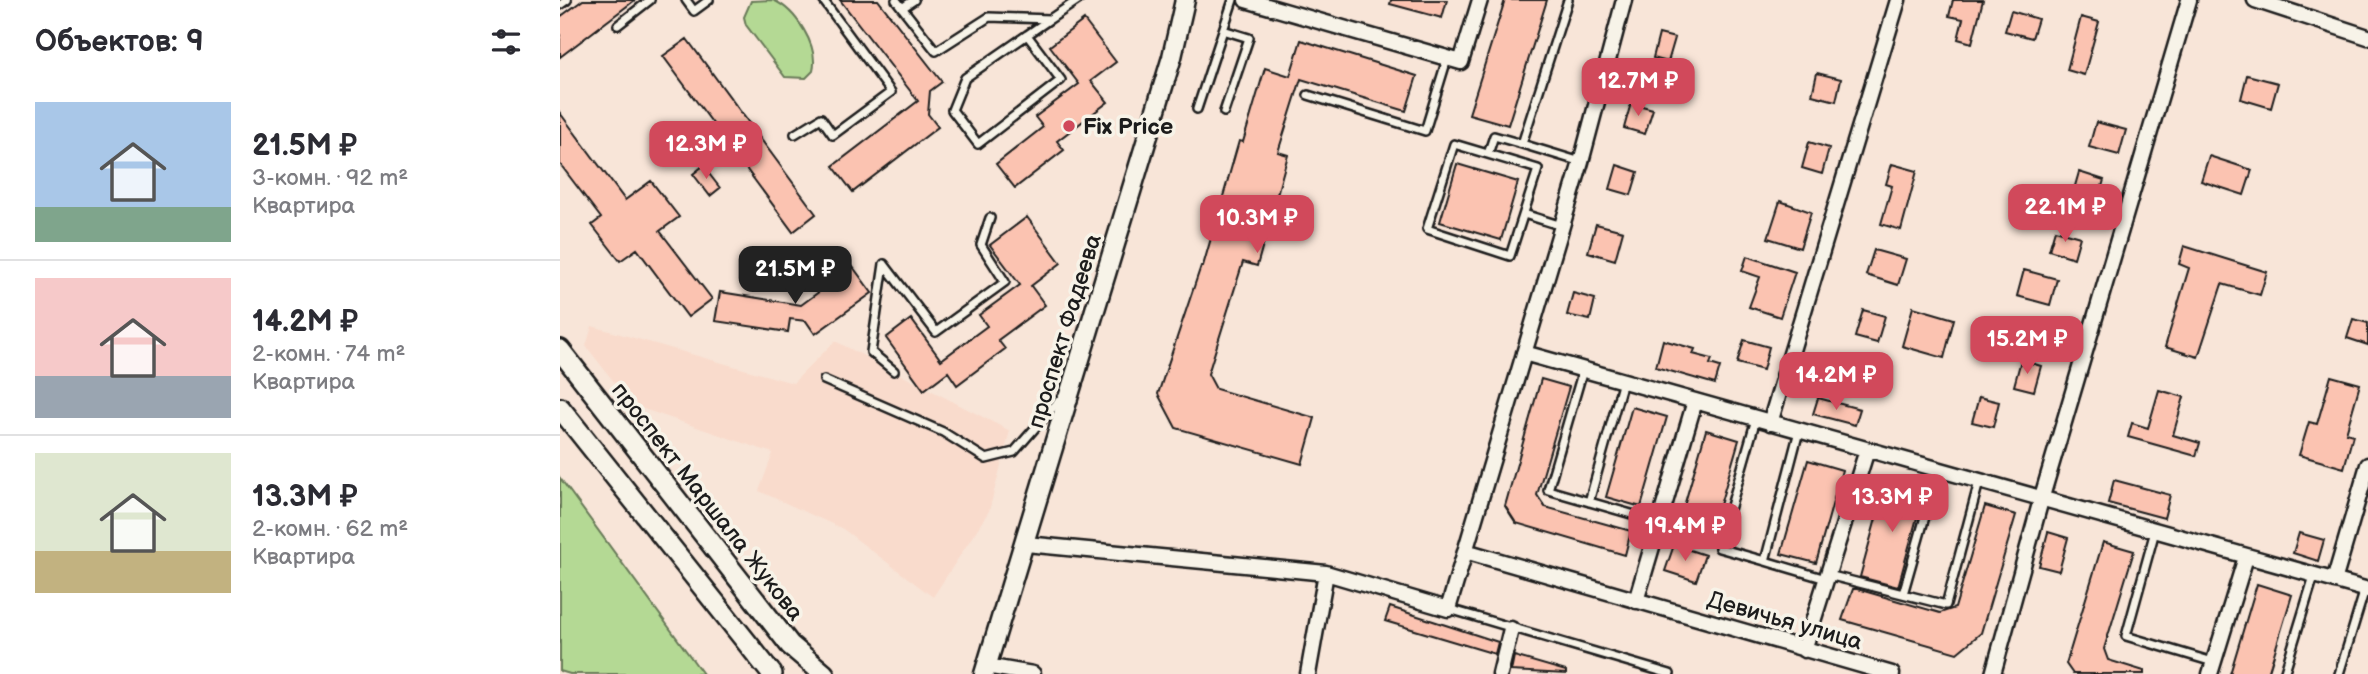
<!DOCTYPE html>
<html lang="ru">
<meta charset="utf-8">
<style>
body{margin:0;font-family:"Balsamiq Sans",sans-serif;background:#f7f7f7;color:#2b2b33;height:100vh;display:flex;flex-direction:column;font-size:26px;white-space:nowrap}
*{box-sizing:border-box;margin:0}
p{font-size:23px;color:#7c7c81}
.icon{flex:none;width:38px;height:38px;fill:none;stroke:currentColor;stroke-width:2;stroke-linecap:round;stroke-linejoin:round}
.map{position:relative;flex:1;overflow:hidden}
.side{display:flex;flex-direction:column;background:#fff;width:560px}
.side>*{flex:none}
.price{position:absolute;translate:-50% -60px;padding:0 16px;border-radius:14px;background:#d1495b;color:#fff;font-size:23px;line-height:46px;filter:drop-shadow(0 2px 4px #0008)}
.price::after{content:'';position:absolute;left:50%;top:42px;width:21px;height:16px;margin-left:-10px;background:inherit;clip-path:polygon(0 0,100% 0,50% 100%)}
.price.selected{background:#222;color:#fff}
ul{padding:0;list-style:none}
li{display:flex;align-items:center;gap:21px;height:175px;padding:0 35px}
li+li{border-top:2px solid #e1e1e2}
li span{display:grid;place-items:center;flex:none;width:196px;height:140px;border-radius:0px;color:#555}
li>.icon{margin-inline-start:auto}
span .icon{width:84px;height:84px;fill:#fffc;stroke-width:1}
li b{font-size:30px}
h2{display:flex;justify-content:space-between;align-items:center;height:84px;padding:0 35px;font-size:30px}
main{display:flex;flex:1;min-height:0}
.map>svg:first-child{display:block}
</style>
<main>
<section class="side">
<h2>Объектов: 9<svg class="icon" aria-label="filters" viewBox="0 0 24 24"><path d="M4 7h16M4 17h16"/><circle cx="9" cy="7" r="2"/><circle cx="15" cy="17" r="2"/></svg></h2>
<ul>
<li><span style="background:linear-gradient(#a9c7e8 75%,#7fa58c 0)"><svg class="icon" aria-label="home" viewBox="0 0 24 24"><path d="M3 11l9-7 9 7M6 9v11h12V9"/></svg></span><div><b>21.5M ₽</b><p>3-комн. · 92 m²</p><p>Квартира</p></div></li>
<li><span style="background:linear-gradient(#f6c9c9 70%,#9aa5b1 0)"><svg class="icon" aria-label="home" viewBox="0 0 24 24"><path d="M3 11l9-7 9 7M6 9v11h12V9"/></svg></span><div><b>14.2M ₽</b><p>2-комн. · 74 m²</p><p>Квартира</p></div></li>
<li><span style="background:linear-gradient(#dfe7d0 70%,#c2b280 0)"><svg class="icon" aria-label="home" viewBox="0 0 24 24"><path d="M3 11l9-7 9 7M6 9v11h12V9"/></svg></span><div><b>13.3M ₽</b><p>2-комн. · 62 m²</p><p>Квартира</p></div></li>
</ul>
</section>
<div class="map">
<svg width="1808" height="674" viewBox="0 0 1808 674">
<rect width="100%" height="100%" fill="#f8e5d8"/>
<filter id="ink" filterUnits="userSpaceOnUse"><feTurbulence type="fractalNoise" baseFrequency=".0143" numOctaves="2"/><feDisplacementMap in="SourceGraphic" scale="14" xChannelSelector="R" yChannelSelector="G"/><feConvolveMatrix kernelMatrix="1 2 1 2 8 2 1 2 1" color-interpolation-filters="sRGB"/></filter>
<g filter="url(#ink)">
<!-- built -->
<path fill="#f9dbcc" d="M32,326L233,383L275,341L450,431L429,511L373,597L283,529L199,491L213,453L72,405L26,346Z"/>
<!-- green -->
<path fill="#b4d994" stroke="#687a58" stroke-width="2" d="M213,0C236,10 259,46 253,71L246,78L225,77L186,25L184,17L191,1Z
M0,478L143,674H10L0,671Z"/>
<!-- building -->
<path fill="#fbc3b1" stroke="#1c1c1c" stroke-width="2" d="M23,0H75L0,57V17Z
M280,0H318L382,82L370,91L368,114L378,127L293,192L273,166L358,101Z
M831,0H887L882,18L830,4Z
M945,0H987L948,125L909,114Z
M1393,0H1423L1412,43L1398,39L1403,19L1389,16Z
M1451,11L1478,19L1472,38L1445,31Z
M1521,17L1539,22L1524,75L1507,70Z
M524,20L556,62L531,81L548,102L497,141L504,150L455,188L436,164L483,127L475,117L519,84L490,46Z
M1099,34L1115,38L1108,62L1093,58Z
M127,39L256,214L233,232L103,56Z
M741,40L857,76L846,111L741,79L718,152L728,155L697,266L683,262L648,374L656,389L755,418L742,464L616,428L598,394L641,266H643L679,141L683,142L705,68L730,76Z
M1257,73L1281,79L1276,101L1252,95Z
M1687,75L1718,83L1711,108L1681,99Z
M1071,103L1093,109L1085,134L1064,128Z
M0,113L65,200L91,181L119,217L100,231L152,299L128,317L77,249L60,261L32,225L41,218L0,164Z
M1536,122L1566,130L1559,155L1529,147Z
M1249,142L1269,148L1262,174L1242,168Z
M1649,156L1692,170L1684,195L1641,181Z
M897,164L958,182L941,240L880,222Z
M1332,164L1357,171L1341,230L1321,224L1332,186L1326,184Z
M1057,165L1078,172L1071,195L1050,189Z
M143,166L160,188L150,196L133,174Z
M1519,172L1544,180L1538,200L1513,193Z
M1220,201L1251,212L1240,248L1208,238Z
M467,217L501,263L471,286L485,305L438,340L445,349L397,385L388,372L364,390L326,338L351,319L381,360L427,326L419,315L460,285L430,245Z
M1036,224L1063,231L1055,260L1028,252Z
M1495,230L1520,237L1514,258L1489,250Z
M1624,246L1707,272L1700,295L1662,284L1638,357L1605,347L1629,268L1619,264Z
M1314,250L1346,259L1338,285L1306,275Z
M1187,256L1235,272L1220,317L1189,307L1200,277L1182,271Z
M293,267L312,293L255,334L246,321L230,319L228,332L155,321L160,292L241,305Z
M1464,270L1497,279L1490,305L1457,296Z
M1013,293L1035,299L1030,320L1007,315Z
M1353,307L1394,319L1384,358L1342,346Z
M1303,310L1325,316L1317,343L1295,337Z
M1793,319L1808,323V345L1787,338Z
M1103,340L1135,349L1133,354L1152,359L1150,364L1160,367L1155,384L1096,367Z
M1184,340L1209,347L1203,370L1177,363Z
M1461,360L1481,366L1474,391L1454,386Z
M1771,376L1800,384L1786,433L1793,435L1784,468L1739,455L1749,422L1757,424Z
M981,379L1009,387L977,495L985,507L1071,531L1065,555L956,523L945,506Z
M1599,390L1624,397L1613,435L1640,443L1636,456L1568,437L1572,423L1588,428Z
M1419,397L1439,402L1433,427L1412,422Z
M1258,398L1300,409L1295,425L1253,414Z
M1072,407L1107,417L1081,507L1046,497Z
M1146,430L1179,440L1153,529L1120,520Z
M1248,460L1282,470L1256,563L1221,554Z
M1554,480L1610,495L1604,518L1548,503Z
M1326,482L1364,492L1338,587L1300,577Z
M1425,506L1456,515L1421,633L1397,653L1282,620L1293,589H1297L1380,613L1395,608Z
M1488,532L1508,538L1499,571L1479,566Z
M1739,533L1764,540L1758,561L1733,553Z
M1543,542L1574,551L1544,649L1548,660L1584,671V674H1513L1506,664Z
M1114,545L1145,555L1136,581L1105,571Z
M1697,584L1732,595L1708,674H1670Z
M830,607L938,642L935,654L825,621Z
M954,656L1006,671V674L951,671Z"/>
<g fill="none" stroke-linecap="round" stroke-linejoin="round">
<!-- service casing -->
<g stroke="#1c1c1c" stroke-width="12">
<path id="service" d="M126,0L134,11L149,0
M336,0L376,51L429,17L490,19L518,0
M1008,0L962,144L1021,162
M0,5L7,0
M342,8L354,0
M58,25L90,0
M663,30L689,38L664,112
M467,35L405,78L392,110L418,144L501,80L467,35L490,19
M748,95L865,131L887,59
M637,109L673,0
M235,134L261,118L273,135L331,92L263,0
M894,144L978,169L950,256L867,229Z
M928,154L934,136L962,144
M964,214L1002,226
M324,264L376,332L445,282L421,245L430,218
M324,264L311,352L334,371
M1023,370L988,490L1099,522
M264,380L383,432L426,459L454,452L503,396
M1196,419L1159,548L1205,561
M1239,431L1205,561L1266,579
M1029,502L1063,381
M1595,531L1566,636L1653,662
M1268,575L1386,605L1419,482
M1343,594L1378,471
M889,609L1110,674
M1724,674L1754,576
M1779,674L1805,589"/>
</g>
<!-- minor casing -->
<g stroke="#1c1c1c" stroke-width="19">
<path id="minor" d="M686,0L901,62L920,0
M1695,0L1808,37
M964,353L1808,590
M1210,423L1338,0
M466,544L766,573L888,609L1021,162L1064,0
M905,551L1332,674
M1774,581L1808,465
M1076,601L1135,401
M1244,650L1307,450
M426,666L473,674
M748,674L766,573
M940,674L951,629
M1433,674L1481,500L1629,0
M1650,674L1686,557"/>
</g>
<!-- tertiary casing -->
<g stroke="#1c1c1c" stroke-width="23">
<path id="tertiary" d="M424,674L612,57L625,0"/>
</g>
<!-- secondary casing -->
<g stroke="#1c1c1c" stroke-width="24">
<path id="secondary" d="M0,350L230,645L264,674
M0,408L212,674"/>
</g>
<!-- service -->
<use href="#service" stroke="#f7f3e8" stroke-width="7"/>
<!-- minor -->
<use href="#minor" stroke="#f7f3e8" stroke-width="14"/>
<!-- tertiary -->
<use href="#tertiary" stroke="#f7f3e8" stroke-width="18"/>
<!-- secondary -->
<use href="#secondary" stroke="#f7f3e8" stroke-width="19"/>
</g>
</g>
<!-- markers -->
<circle fill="#d1495b" stroke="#f7f3e8" stroke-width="2.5" cx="509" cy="126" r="7"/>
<g text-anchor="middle" stroke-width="7" stroke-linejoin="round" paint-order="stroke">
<!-- poi labels -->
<g font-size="23" font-weight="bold" fill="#1c1c1c" stroke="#f7f3e8" text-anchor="start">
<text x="523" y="134">Fix Price</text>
</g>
<!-- street labels -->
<g font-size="23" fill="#1c1c1c" stroke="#f7f3e8">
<text transform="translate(504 331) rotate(-73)" y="8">проспект Фадеева</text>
<text transform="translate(148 501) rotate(52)" y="8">проспект Маршала Жукова</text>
<text transform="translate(1225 620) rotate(16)" y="8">Девичья улица</text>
</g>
</g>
</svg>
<b class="price" style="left:1078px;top:118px">12.7M ₽</b>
<b class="price" style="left:146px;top:181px">12.3M ₽</b>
<b class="price" style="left:1505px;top:244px">22.1M ₽</b>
<b class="price" style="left:697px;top:255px">10.3M ₽</b>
<b class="price selected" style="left:235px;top:306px">21.5M ₽</b>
<b class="price" style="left:1467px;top:376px">15.2M ₽</b>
<b class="price" style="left:1276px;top:412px">14.2M ₽</b>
<b class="price" style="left:1332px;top:534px">13.3M ₽</b>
<b class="price" style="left:1125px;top:563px">19.4M ₽</b>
</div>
</main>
